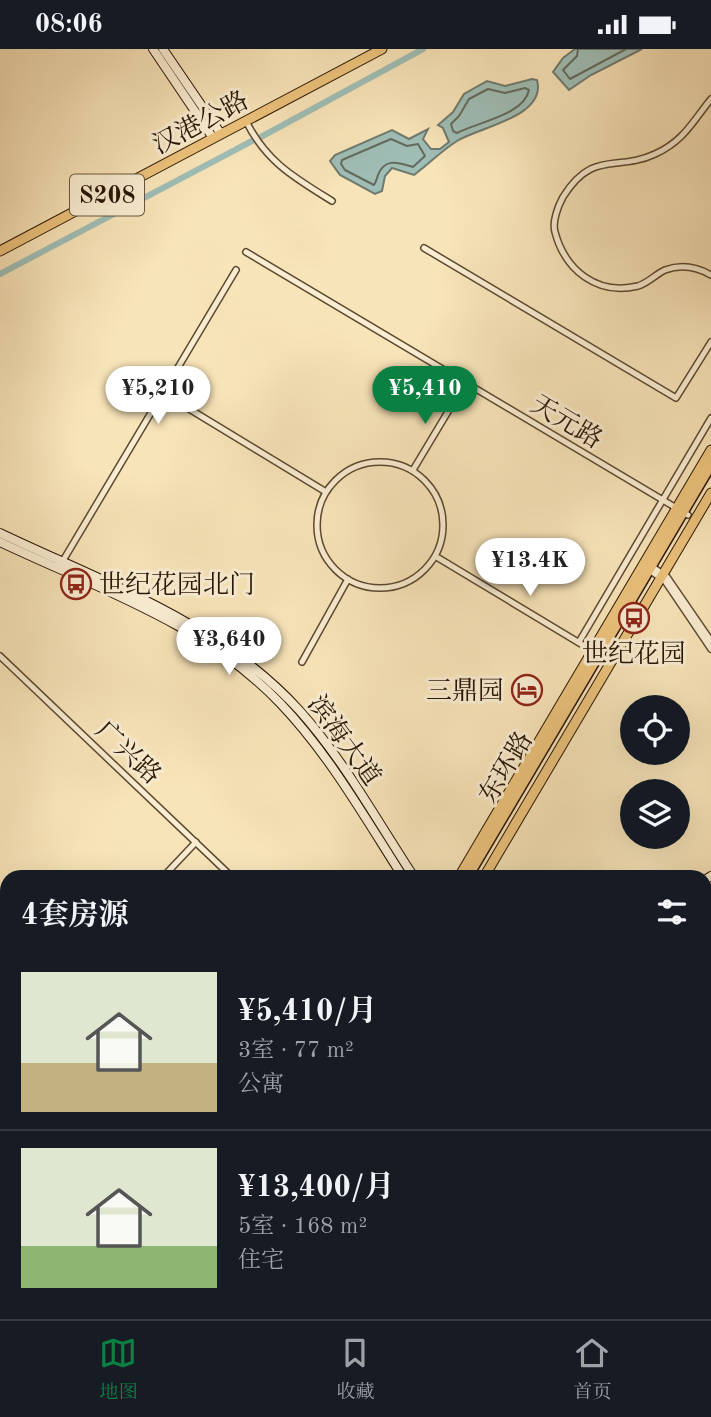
<!DOCTYPE html>
<html lang="zh">
<meta charset="utf-8">
<style>
body{margin:0;font-family:"Old Standard TT","Noto Serif SC",serif;background:#20242c;color:#f1f3f6;height:100vh;display:flex;flex-direction:column;font-size:26px;white-space:nowrap}
*{box-sizing:border-box;margin:0}
p{font-size:23px;color:#9ea1a6}
.icon{flex:none;width:38px;height:38px;fill:none;stroke:currentColor;stroke-width:2;stroke-linecap:round;stroke-linejoin:round}
.map{position:relative;flex:1;overflow:hidden}
.drawer{position:absolute;left:0px;top:821px;width:712px;height:450px;display:flex;flex-direction:column;background:#171b24;border-radius:21px 21px 0 0;box-shadow:0 7px 28px #0002}
.drawer>*{flex:none}
.tools{position:absolute;left:620px;top:646px;display:grid;gap:14px}
.tools a{display:grid;place-items:center;width:70px;height:70px;border-radius:50%;background:#171b24;box-shadow:0 7px 28px #0002;font-size:35px}
.price{position:absolute;translate:-50% -60px;padding:0 16px;border-radius:24px;background:#fff;color:#222;font-size:23px;line-height:46px;filter:drop-shadow(0 2px 4px #0008)}
.price::after{content:'';position:absolute;left:50%;top:42px;width:21px;height:16px;margin-left:-10px;background:inherit;clip-path:polygon(0 0,100% 0,50% 100%)}
.price.current{background:#0b8043;color:#fff}
ul{padding:0;list-style:none}
li{display:flex;align-items:center;gap:21px;height:175px;padding:0 21px}
li+li{border-top:2px solid #363941}
li span{display:grid;place-items:center;flex:none;width:196px;height:140px;border-radius:0px;color:#555}
li>.icon{margin-inline-start:auto}
span .icon{width:84px;height:84px;fill:#fffc;stroke-width:1}
li b{font-size:30px}
h2{display:flex;justify-content:space-between;align-items:center;height:84px;padding:0 21px;font-size:30px}
.status{display:flex;justify-content:space-between;align-items:center;height:49px;padding:0 35px;background:#171b24;direction:ltr}
.status svg{height:19px;fill:currentColor}
.tab-bar{display:flex;justify-content:space-around;align-items:center;height:98px;border-top:2px solid #363941;background:#171b24;font-size:19px;color:#9ea1a6}
.tab-bar a{display:grid;justify-items:center;gap:4px}
.tab-bar .current{color:#0b8043}
.map>svg:first-child{display:block}
</style>
<div class="status"><b>08:06</b><svg viewBox="0 0 49 12"><path d="M0 12V9h3v3zM5 12V6h3v6zM10 12V3h3v9zM15 12V0h3v12zM26 1h20v11H26zM47 4h2v5h-2z"/></svg></div>
<div class="map">
<svg width="711" height="1270" viewBox="0 0 711 1270">
<rect width="100%" height="100%" fill="#f8e4b9"/>
<filter id="stains"><feTurbulence type="fractalNoise" baseFrequency=".00286" numOctaves="4"/><feColorMatrix values="0 0 0 0 .2 0 0 0 0 .09 0 0 0 0 .02 0 0 0 .5 -.17"/></filter>
<radialGradient id="worn" r=".72"><stop offset=".6" stop-color="#630" stop-opacity="0"/><stop offset="1" stop-color="#630" stop-opacity=".3"/></radialGradient>
<!-- green -->
<path fill="#bcc490" stroke="#726c4a" stroke-width="2" d="M375,1264H455V1270H373Z"/>
<!-- water -->
<path fill="#9fbeb6" stroke="#6f7a6f" stroke-width="2" d="M575,0H642L591,26L569,41L553,23L563,9Z
M532,30L537,31C547,68 479,78 457,92C441,102 429,115 414,126L392,119L385,127L382,142L375,145L340,126L330,112L335,106L392,81L409,90L428,80L423,90L431,100H440L449,93L443,79L438,76L453,63L464,45L487,32L505,37Z"/>
<g fill="none" stroke-linecap="round" stroke-linejoin="round">
<!-- shore -->
<path stroke="#646a5d" stroke-width="2" d="M578,0L577,7L563,21L570,30L626,0
M525,39L529,41C524,66 478,73 457,84L453,82L451,75L459,67L469,50L488,40L505,44Z
M391,90L407,97L418,95L425,107L413,118C399,114 385,108 378,126C377,129 376,133 374,136L345,121L341,115L342,111Z"/>
<!-- canal -->
<path stroke="#9fbeb6" stroke-width="6" d="M259,89L423,0
M0,225L252,92"/>
<!-- street casing -->
<g stroke="#5c4931" stroke-width="8">
<path id="street" d="M711,50C693,72 684,92 655,105C617,123 593,100 563,148C558,157 552,173 555,183C565,221 597,247 638,237C648,234 656,225 665,221C681,215 697,218 711,226
M246,72C266,113 295,129 332,152
M424,199L676,349L711,293
M246,203L688,466
M163,344L326,443
M317 476a63 63 0 1 1 126 0a63 63 0 1 1-126 0Z
M413,421L458,346
M435,507L611,613
M61,515L236,221
M650,516L667,528L711,592
M649,521L665,532L711,600
M579,593L711,369
M0,607L232,828
M302,613L348,530
M163,828L196,793
M200,1264L204,1270
M286,1264L290,1270
M369,1270L372,1264
M521,1270L529,1264"/>
</g>
<!-- secondary casing -->
<g stroke="#281504" stroke-width="10">
<path id="secondary" d="M153,0L213,89
M163,0L221,85
M0,484C105,534 219,573 299,661C344,711 377,772 414,828
M0,493C97,539 205,575 280,654C329,705 365,769 403,828
M705,831L711,827
M705,1188L711,1195
M705,1199L711,1206"/>
</g>
<!-- primary casing -->
<g stroke="#281504" stroke-width="11">
<path id="primary" d="M0,202L382,0
M459,828L711,401
M484,828L711,444
M0,996L7,1002
M0,1010L7,1017
M210,1264L215,1270
M89,1270L95,1264
M99,1270L105,1264"/>
</g>
<!-- highway casing -->
<g stroke="#281504" stroke-width="13">
<path id="highway" d="M467,828L711,415
M218,1264L221,1270
M272,1264L277,1270"/>
</g>
<!-- street -->
<use href="#street" stroke="#faedd2" stroke-width="5"/>
<!-- secondary -->
<use href="#secondary" stroke="#faedd2" stroke-width="8"/>
<!-- primary -->
<use href="#primary" stroke="#ecc27c" stroke-width="9"/>
<!-- highway -->
<use href="#highway" stroke="#ecc27c" stroke-width="10"/>
</g>
<!-- icons -->
<defs>
<g id="bus-ring" transform="scale(1.575)"><circle r="9.5" fill="#faedd2" stroke="#8f2418" stroke-width="1.5"/><path d="M-5-6H5V4H4V6H2V4H-2V6H-4V4H-5ZM-3.5-4V0h7V-4ZM-3.5 1.2v1.5H-2V1.2ZM2 1.2v1.5H3.5V1.2Z" fill="#8f2418"/></g>
<g id="hotel-ring" transform="scale(1.575)"><circle r="9.5" fill="#faedd2" stroke="#8f2418" stroke-width="1.5"/><path d="M-6-4.5h1.5V1H6V5H4.5V3h-9V5H-6ZM-4 0a1.8 1.8 0 1 1 3.6 0ZM.5 0V-2.5h3Q6-2.5 6 0Z" fill="#8f2418"/></g>
</defs>
<g fill-rule="evenodd">
<use href="#bus-ring" x="76" y="535"/>
<use href="#bus-ring" x="634" y="569"/>
<use href="#hotel-ring" x="527" y="641"/>
</g>
<g text-anchor="middle" stroke-width="6" stroke-linejoin="round" paint-order="stroke">
<!-- shield labels -->
<rect fill="#faedd2" stroke="#675642" stroke-width="2" x="70" y="125.5" width="74" height="41" rx="5"/>
<g font-size="24" font-weight="bold" fill="#281504">
<text x="107" y="154">S208</text>
</g>
<!-- street labels -->
<g font-size="26" fill="#281504" stroke="#faedd2">
<text transform="translate(200 73) rotate(-28)" y="9">汉港公路</text>
<text transform="translate(567 372) rotate(31)" y="9">天元路</text>
<text transform="translate(345 691) rotate(54)" y="9">滨海大道</text>
<text transform="translate(129 703) rotate(43)" y="9">广兴路</text>
<text transform="translate(505 718) rotate(-59)" y="9">东环路</text>
</g>
<!-- poi labels -->
<g font-size="26" fill="#281504" stroke="#faedd2" text-anchor="start">
<text x="99" y="544">世纪花园北门</text>
<text x="634" y="613" text-anchor="middle">世纪花园</text>
<text x="504" y="650" text-anchor="end">三鼎园</text>
</g>
</g>
<rect width="100%" height="100%" filter="url(#stains)"/>
<rect width="100%" height="100%" fill="url(#worn)"/>
</svg>
<div class="tools">
<a><svg class="icon" aria-label="locate" viewBox="0 0 24 24"><circle cx="12" cy="12" r="6"/><path d="M12 2v4M12 18v4M2 12h4M18 12h4"/></svg></a>
<a><svg class="icon" aria-label="layers" viewBox="0 0 24 24"><path d="M12 4l9 5-9 5-9-5zM3 14l9 5 9-5"/></svg></a>
</div>
<b class="price" style="left:158px;top:377px">¥5,210</b>
<b class="price current" style="left:425px;top:377px">¥5,410</b>
<b class="price" style="left:530px;top:549px">¥13.4K</b>
<b class="price" style="left:229px;top:628px">¥3,640</b>
<section class="drawer">
<h2>4套房源<svg class="icon" aria-label="filters" viewBox="0 0 24 24"><path d="M4 7h16M4 17h16"/><circle cx="9" cy="7" r="2"/><circle cx="15" cy="17" r="2"/></svg></h2>
<ul>
<li><span style="background:linear-gradient(#dfe7d0 65%,#c2b280 0)"><svg class="icon" aria-label="home" viewBox="0 0 24 24"><path d="M3 11l9-7 9 7M6 9v11h12V9"/></svg></span><div><b>¥5,410/月</b><p>3室 · 77 m²</p><p>公寓</p></div></li>
<li><span style="background:linear-gradient(#dfe7d0 70%,#8fb573 0)"><svg class="icon" aria-label="home" viewBox="0 0 24 24"><path d="M3 11l9-7 9 7M6 9v11h12V9"/></svg></span><div><b>¥13,400/月</b><p>5室 · 168 m²</p><p>住宅</p></div></li>
</ul>
</section>
</div>
<nav class="tab-bar">
<a class="current"><svg class="icon" aria-label="map" viewBox="0 0 24 24"><path d="M3 6l6-2 6 2 6-2v14l-6 2-6-2-6 2zM9 4v14M15 6v14"/></svg>地图</a>
<a><svg class="icon" aria-label="saved" viewBox="0 0 24 24"><path d="M7 4h10v16l-5-4-5 4z"/></svg>收藏</a>
<a><svg class="icon" aria-label="home" viewBox="0 0 24 24"><path d="M3 11l9-7 9 7M6 9v11h12V9"/></svg>首页</a>
</nav>
